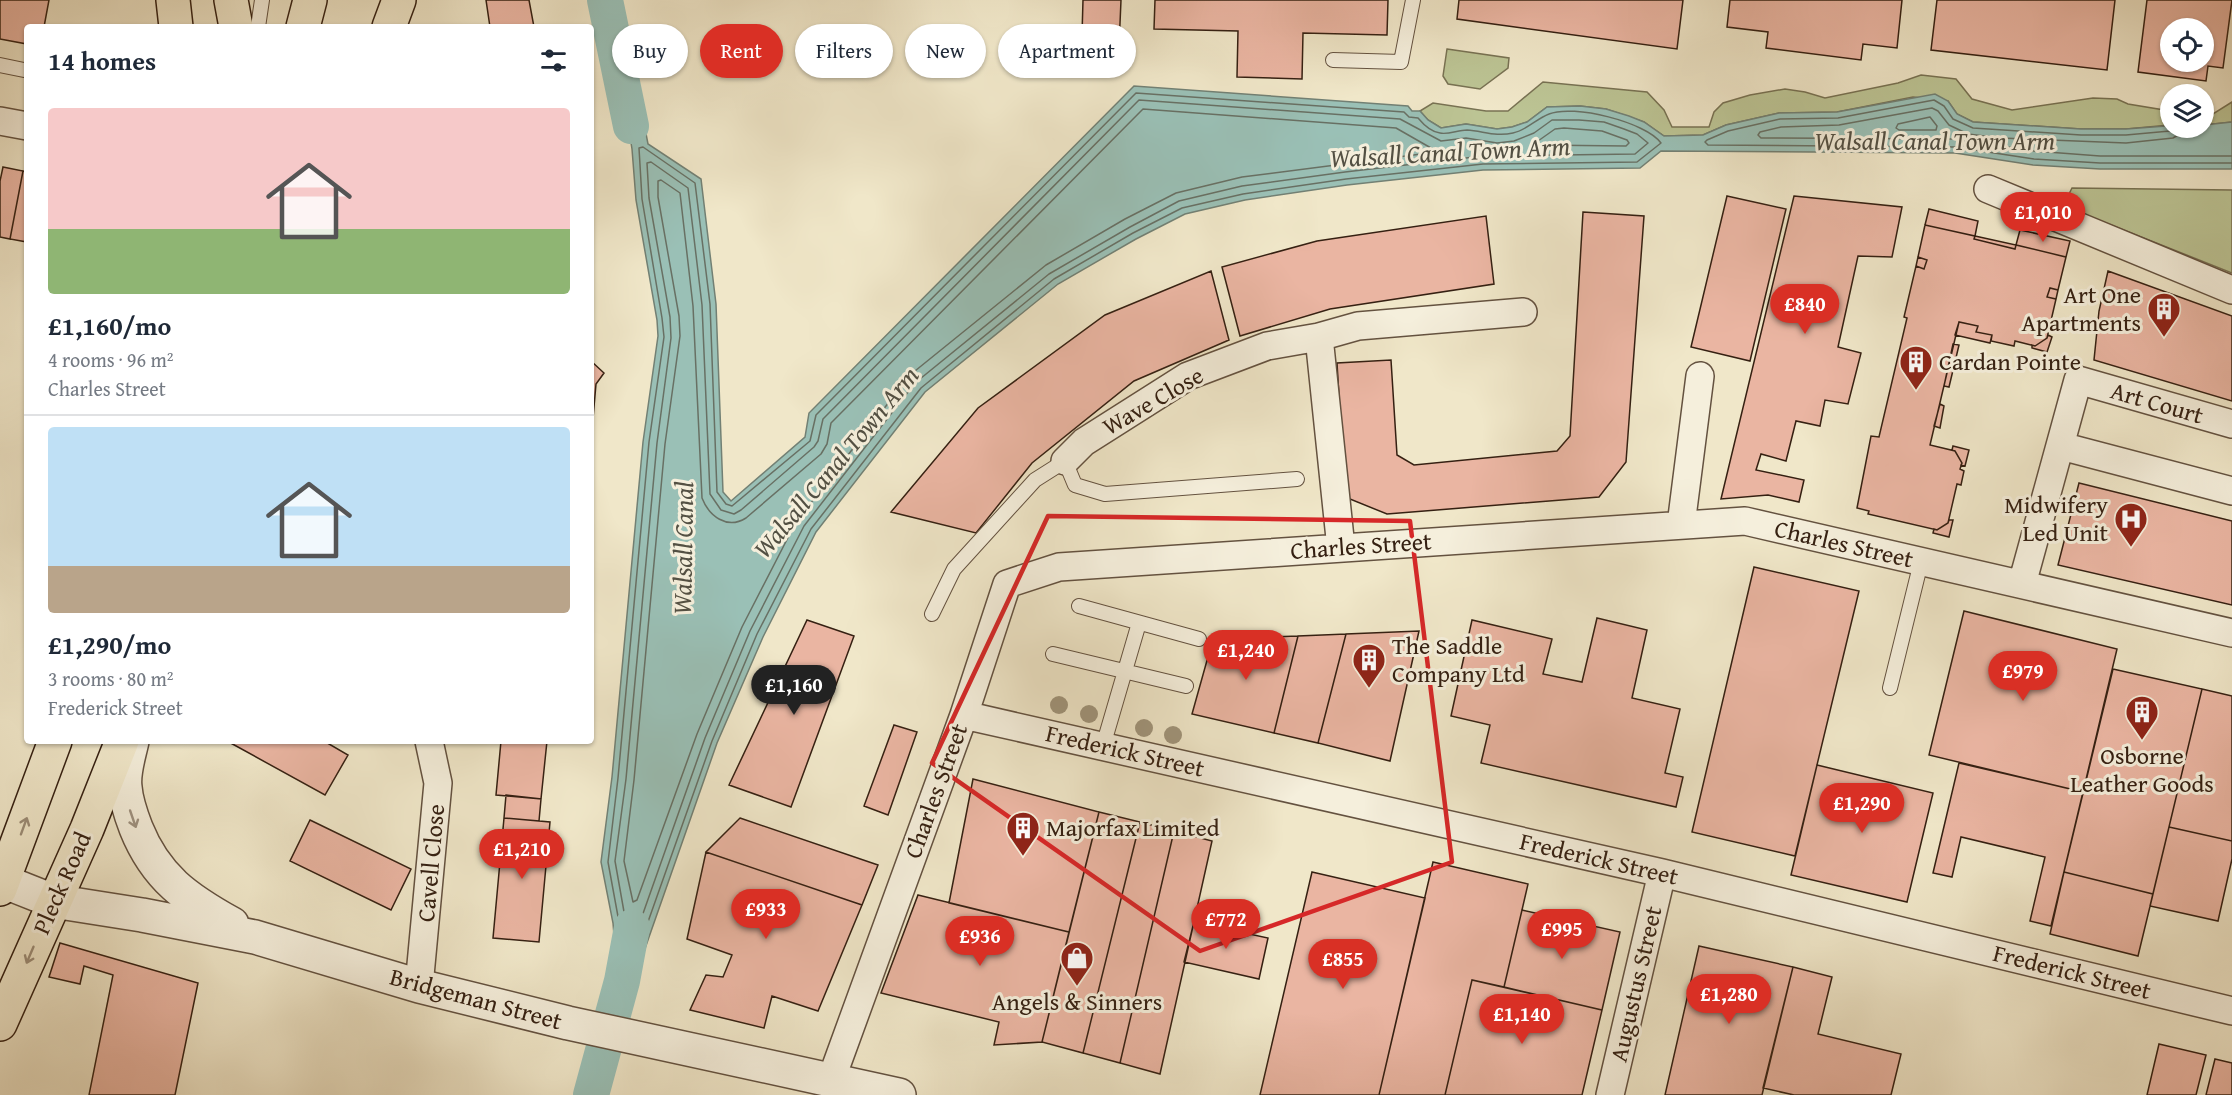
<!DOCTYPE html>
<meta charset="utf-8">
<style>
body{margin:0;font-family:"Gentium Book Plus",serif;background:#f6f6f7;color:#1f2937;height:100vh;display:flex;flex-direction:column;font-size:22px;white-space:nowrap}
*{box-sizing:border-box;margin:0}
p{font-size:20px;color:#747a83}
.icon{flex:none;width:33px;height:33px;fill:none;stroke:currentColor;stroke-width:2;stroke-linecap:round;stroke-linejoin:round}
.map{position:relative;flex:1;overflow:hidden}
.side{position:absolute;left:24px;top:24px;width:570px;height:720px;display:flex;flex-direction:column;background:#fff;border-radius:6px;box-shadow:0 2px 4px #0004}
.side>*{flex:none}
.guide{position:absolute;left:612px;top:24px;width:570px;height:54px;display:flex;gap:12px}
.controls{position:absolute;left:2160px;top:18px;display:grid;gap:12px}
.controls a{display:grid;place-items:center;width:54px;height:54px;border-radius:50%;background:#fff;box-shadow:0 2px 4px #0004;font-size:30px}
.price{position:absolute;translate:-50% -51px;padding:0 14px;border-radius:21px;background:#d93025;color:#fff;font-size:20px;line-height:39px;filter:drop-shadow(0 2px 3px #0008)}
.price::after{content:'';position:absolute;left:50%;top:36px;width:18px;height:14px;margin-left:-9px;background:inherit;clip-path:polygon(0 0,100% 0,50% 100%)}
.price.current{background:#222;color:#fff}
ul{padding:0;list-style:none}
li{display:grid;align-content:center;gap:12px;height:318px;padding:0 24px}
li+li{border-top:2px solid #e0e1e3}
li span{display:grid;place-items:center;height:186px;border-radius:6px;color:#555}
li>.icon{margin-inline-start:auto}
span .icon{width:108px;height:108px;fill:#fffc;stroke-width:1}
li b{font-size:26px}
h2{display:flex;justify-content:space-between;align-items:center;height:72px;padding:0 24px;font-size:26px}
.tag{padding:0 21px;border-radius:27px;background:#fff;box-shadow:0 2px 4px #0004;font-size:21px;line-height:54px}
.tag.current{background:#d93025;color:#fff}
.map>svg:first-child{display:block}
</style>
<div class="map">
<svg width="2232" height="1095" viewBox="0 0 2232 1095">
<rect width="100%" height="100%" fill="#f0e7c9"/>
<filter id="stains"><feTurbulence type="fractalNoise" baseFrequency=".00333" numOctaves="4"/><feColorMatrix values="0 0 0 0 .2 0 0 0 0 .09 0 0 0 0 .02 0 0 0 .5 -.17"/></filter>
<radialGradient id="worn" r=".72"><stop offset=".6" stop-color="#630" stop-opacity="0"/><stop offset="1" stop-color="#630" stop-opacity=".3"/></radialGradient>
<!-- green -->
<path fill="#bcc494" stroke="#787253" stroke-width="1.5" d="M1447,49L1509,58L1508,68L1480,89L1448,84L1443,76Z
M1921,75L1956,79L1972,99L2012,110L2093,98L2117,99L2128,104L2170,111V125L2126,129H2081L1973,122L1957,114L1948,101L1913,97L1837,112L1779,113L1726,125L1703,135L1664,136L1644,122L1606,109L1580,106L1547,107L1527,122L1512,127L1497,129L1466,124L1441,128L1428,120L1420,111L1433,103L1486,111H1508L1543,82L1647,92L1664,110L1672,127H1709L1714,112L1723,103L1750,95L1785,89L1805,92L1825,98L1898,83Z
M2232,102V122L2204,125V113L2213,114Z
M2072,188L2232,190V273L2063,206Z"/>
<!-- water -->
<path fill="#9ac0b6" stroke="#728074" stroke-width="1.5" d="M608,0H620L648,144L701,179L716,304L723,492L731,501L805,437L809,413L1134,86L1408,106L1412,111H1420L1428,120L1441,128L1466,124L1497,129L1512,127L1527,122L1547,107L1580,106L1606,109L1629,116L1644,122L1664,136L1703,135L1726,125L1779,113L1837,112L1935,94L1948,101L1957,114L1973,122L2081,129H2126L2166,126L2170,125V128H2204V125L2232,122V169H2100L2033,165L1955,153L1661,151L1640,168L1483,170L1347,185L1245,200L1185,214L1136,239L1058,284L925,392L816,532L763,637L717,743L635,977L617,972L613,923L601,862L612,777L643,442L658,336L657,320L636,200L632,149Z"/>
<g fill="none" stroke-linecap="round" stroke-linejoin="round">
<!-- shore -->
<path stroke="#687064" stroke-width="1.5" d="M1136,93L1404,112L1409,117L1418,118C1423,124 1431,132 1440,133C1448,135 1458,130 1467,130C1483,131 1496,137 1513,133C1527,130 1536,119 1549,114C1573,104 1646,122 1661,143L1637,162L1483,164L1346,179L1243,194L1182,208L1133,233L1054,279L921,388L811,529L757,634L712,741L632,967L629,969L624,968L619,922L608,862L618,778L649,442L664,337L662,318L642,199L639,148L643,147L695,183L710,304L717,492L726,504L732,506L810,441L816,415Z
M1139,100L1400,119L1441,141L1466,138L1497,143L1514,141L1534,133L1552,120H1579L1604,122L1624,129L1637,134L1648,143L1635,154L1483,156L1345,172L1242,186L1179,201L1130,227L1049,274L915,383L804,526L750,631L705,738L634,939L629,940L615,861L626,779L657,443L671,338L670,317L649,198L647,163L651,162L688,188L702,305L710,494L721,510L734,514L741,510L814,447L818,441L823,419Z
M1143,109L1396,128L1431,148L1432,151L1429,153L1242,177L1176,193L1125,219L1046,265L910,375L796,522L742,627L697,734L637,900L633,902L624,861L634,780L665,444L680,336L679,316L658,197V181L661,180L680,193L693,306L702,498C709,516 727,530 746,518L821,454L827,444L831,423Z
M1930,117L1937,126L1936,130H1899L1896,128L1898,124Z
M1564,128L1602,131L1627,140L1629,143L1626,146L1538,145V141L1555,129Z
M2176,128L2170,131L2126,135H2081L1973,128L1953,119L1944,106L1934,100L1838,118L1780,119L1728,131L1707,140L1705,142L1708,145L1955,147L2034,159L2100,163H2232
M2184,128L2180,134L2173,138L2126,143L2000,138L1968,134L1949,125L1938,111L1932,108L1839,125L1781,127L1760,132L1758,135L1761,138L1955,139L2034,151L2100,156H2232"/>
<!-- canal -->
<path stroke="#9ac0b6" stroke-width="36" d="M605,0L631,126
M591,1095L622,981L632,927"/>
</g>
<!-- building -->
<path fill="#eab5a2" stroke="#352012" stroke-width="1.5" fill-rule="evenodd" d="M0,0H49L44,27H27V44L0,39Z
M486,0H529L534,27H490Z
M1083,0H1121L1118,70H1081Z
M1155,0H1388L1387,35L1303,33L1302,79L1237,77L1238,31L1154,29Z
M1459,0H1683L1677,49L1457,19Z
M1730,0H1902L1897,48L1863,44L1861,60L1766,48L1768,32L1727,27Z
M1937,0H2115L2107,70L1931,50Z
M2147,0H2232L2223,68L2208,66L2206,81L2138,72ZM2170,28H2204V62H2170Z
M3,167L23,171L10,239L0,237V181Z
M23,171L27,172V242L10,239Z
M1727,196L1786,209L1750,361L1691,347Z
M1794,196L1902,207L1892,257L1858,256L1838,347L1861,353L1848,404L1825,400L1820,426L1796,421L1786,461L1761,454L1756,470L1804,480L1799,502L1768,495L1721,499Z
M1929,209L1978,221L1975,236L1925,225Z
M1583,212L1644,216L1626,462L1599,497L1387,514L1345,497L1337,363L1391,360L1397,455L1414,465L1557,451L1570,436Z
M1486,216L1494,284L1330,309L1240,336L1222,267L1317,241Z
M1925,225L1975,236L1974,239L2015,249L2016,245L2066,257L2058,290L2050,288L2047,297L2056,299L2047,338L2035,346L2015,341L2014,346L1991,341L1992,335L1976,332L1978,326L1959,322L1930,445L1955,451L1962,463L1960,469L1964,471L1961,485L1957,484L1948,523L1937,530L1868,514L1869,511L1857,508L1871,436L1879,437L1907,318L1904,317L1916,266L1924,269L1927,260L1918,257Z
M2020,230L2070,241L2066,257L2016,245Z
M1975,236L2016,245L2015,249L1974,239Z
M1918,257L1927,260L1924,269L1916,266Z
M1211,271L1229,340L1134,381L1032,463L976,533L891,512L978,408L1105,315Z
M2108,271L2232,316V401L2094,360L2099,311Z
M2050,288L2058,290L2056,299L2047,297Z
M1959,322L1978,326L1976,332L1992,335L1990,343L1955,335Z
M2048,335L2052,337L2047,352L2032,348V345L2035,346L2047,338Z
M1953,344L1959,345L1949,387L1944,386Z
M591,361L604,373L596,384L591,441Z
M1940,404L1944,406L1940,428L1934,426Z
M1953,446L1969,450L1965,466L1961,465L1962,463L1955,451L1952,450Z
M2079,483L2232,521V605L2058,565Z
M1949,520H1953L1949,537L1933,533L1934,529L1937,530L1948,523Z
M1754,567L1859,591L1795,856L1692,832Z
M1964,611L2117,649L2083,792L1929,755Z
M1597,618L1647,630L1632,698L1680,709L1665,773L1683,777L1676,807L1481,763L1490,725L1451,716L1472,620L1552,639L1543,674L1582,682Z
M807,620L854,636L791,807L729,785Z
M1419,631L1390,761L1318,743L1346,634Z
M1346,634L1318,743L1274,733L1298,636Z
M1298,636L1274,733L1192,714L1213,639Z
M2113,669L2202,689L2153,894L2064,872Z
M2202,689L2232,696V841L2169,827Z
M894,725L917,732L888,815L864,806Z
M227,741H324L348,755L325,795Z
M501,741H547L541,799L496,795Z
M1959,763L2083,792L2051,926L2030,921L2045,857L1961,837L1952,877L1933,873Z
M1817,765L1933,793L1907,902L1791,875Z
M973,779L1099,812L1069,932L949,903Z
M506,795L541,799L539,821L504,818Z
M1099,812L1140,822L1083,1053L1042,1042Z
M504,818L550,822L539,942L493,938Z
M740,818L878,865L862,905L706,852Z
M310,820L411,869L391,910L290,861Z
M1140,822L1174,831L1120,1063L1083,1053Z
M2169,827L2232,841V859L2218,921L2150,906Z
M1174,831L1212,841L1160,1074L1120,1063Z
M706,852L862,905L818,1011L772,996L764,1028L690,1010L706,975L723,977L732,955L687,939Z
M1433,862L1528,884L1522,910L1504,987L1472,980L1445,1095H1379Z
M1312,872L1425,898L1379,1095H1260Z
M2064,872L2153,894L2138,956L2050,934Z
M918,895L1069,932L1042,1042L994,1045L999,1022L881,993Z
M1522,910L1620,932L1602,1010L1504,987Z
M1194,922L1268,938L1259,979L1184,962Z
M60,943L198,983L175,1095H89L113,975L84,966L80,984L49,977Z
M1699,946L1793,967L1762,1095H1665Z
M1793,967L1832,977L1818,1034L1901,1054L1891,1095H1794L1763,1088Z
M1472,980L1602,1010L1582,1095H1445Z
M2159,1044L2206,1055L2196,1095H2147Z
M2215,1059L2232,1063V1095H2206Z"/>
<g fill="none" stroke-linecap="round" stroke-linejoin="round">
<!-- service casing -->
<g stroke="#645240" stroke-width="16">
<path id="service" d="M258,27L262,0
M1333,60L1401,62L1413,0
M0,65L24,70
M1079,606L1199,639
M932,614L954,569L1035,480L1065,461L1075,485L1105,494L1297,479
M1053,654L1186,686
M1890,688L1921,562
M1103,746L1139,623"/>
</g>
<!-- minor casing -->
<g stroke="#645240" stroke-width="30">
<path id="minor" d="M0,121L27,126
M1988,189L2232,290
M2061,446L2232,491
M1065,461L1084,442L1188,376L1267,346L1319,337
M1681,525L1700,376
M1341,548L1319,337L1358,326L1523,312
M2022,584L2078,380L2232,424
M964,715L1662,873L2232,1011
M419,986L438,783L429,741
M831,1080L964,715L1007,584L1059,567L1745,521L2232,633
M1610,1095L1662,873"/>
</g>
<!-- tertiary casing -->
<g stroke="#645240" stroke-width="36">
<path id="tertiary" d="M132,741C129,755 123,773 125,787C126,801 131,815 136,828C156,878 187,899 232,924
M0,880L53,901L142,915L255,937L419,986L568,1023L899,1095"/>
</g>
<!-- trunk casing -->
<g stroke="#352012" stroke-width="36">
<path id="trunk" d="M173,0L176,27
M231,0L236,27
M303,27L310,0
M389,27L399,0
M0,889L55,741
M0,1024L87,829L122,741"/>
</g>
<!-- service -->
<use href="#service" stroke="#f5efdc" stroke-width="14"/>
<!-- minor -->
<use href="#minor" stroke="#f5efdc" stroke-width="27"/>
<!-- tertiary -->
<use href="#tertiary" stroke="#f5efdc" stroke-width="33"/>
<!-- trunk -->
<use href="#trunk" stroke="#f0e7c9" stroke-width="33"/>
</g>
<!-- trees -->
<g fill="#a0947a">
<circle cx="1059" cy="705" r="9"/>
<circle cx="1089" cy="714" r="9"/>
<circle cx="1144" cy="728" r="9"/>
<circle cx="1173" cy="735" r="9"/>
</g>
<!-- one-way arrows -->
<defs><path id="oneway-shaft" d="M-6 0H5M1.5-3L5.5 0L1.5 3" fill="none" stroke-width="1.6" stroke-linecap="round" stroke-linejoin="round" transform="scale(1.5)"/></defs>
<use stroke="#9f9281" href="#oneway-shaft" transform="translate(133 819) rotate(71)"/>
<g stroke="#9c8d77">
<use href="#oneway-shaft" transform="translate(24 826) rotate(-70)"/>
<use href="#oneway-shaft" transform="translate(30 955) rotate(113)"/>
</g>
<!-- marked area -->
<path fill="none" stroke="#d62828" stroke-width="4.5" stroke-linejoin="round" d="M1048,516L1410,521L1452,862L1200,951L932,763Z"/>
<!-- icons -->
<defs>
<g id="building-pin" transform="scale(1.725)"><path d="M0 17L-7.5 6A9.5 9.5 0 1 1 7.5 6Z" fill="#8f2418" stroke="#f5efdc"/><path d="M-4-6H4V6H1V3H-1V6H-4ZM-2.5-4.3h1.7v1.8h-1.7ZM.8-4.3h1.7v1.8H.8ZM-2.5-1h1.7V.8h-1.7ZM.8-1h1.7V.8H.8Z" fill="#fff"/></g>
<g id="hospital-pin" transform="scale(1.725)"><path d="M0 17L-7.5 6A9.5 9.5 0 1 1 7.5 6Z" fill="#8f2418" stroke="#f5efdc"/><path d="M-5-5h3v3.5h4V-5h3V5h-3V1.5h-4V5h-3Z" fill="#fff"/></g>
<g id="shop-pin" transform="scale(1.725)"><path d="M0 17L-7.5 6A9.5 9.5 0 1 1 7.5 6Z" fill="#8f2418" stroke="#f5efdc"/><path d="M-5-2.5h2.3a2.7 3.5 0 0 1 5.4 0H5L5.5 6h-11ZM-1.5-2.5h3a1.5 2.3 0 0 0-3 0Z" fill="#fff"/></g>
</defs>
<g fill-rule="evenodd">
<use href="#building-pin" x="2164" y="309"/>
<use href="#building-pin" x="1916" y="362"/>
<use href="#hospital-pin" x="2131" y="519"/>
<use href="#building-pin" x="1369" y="660"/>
<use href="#building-pin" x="2142" y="712"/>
<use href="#building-pin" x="1023" y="828"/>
<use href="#shop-pin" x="1077" y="958"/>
</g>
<g text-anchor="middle" stroke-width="6" stroke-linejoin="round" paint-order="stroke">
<!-- poi labels -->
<g font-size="24" fill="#352012" stroke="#f5efdc" text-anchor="start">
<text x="2141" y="303" text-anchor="end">Art One<tspan x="2141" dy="28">Apartments</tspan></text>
<text x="1939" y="370">Cardan Pointe</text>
<text x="2108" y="513" text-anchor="end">Midwifery<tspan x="2108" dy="28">Led Unit</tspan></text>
<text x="1392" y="654">The Saddle<tspan x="1392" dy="28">Company Ltd</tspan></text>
<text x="2142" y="764" text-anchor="middle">Osborne<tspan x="2142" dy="28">Leather Goods</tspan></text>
<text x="1046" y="836">Majorfax Limited</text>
<text x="1077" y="1010" text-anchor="middle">Angels &amp; Sinners</text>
</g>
<!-- street labels -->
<g font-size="24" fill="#352012" stroke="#f5efdc">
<text transform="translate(1153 401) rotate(-30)" y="8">Wave Close</text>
<text transform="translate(2157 403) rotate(16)" y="8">Art Court</text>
<text transform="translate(1844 544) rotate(13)" y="8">Charles Street</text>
<text transform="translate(1361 546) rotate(-4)" y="8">Charles Street</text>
<text transform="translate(1125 751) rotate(13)" y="8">Frederick Street</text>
<text transform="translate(936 791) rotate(-70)" y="8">Charles Street</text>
<text transform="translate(1599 859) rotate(13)" y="8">Frederick Street</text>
<text transform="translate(431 863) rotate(-85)" y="8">Cavell Close</text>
<text transform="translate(62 883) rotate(-66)" y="8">Pleck Road</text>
<text transform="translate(2072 972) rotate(14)" y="8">Frederick Street</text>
<text transform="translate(1636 984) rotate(-77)" y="8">Augustus Street</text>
<text transform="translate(476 999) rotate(15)" y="8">Bridgeman Street</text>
</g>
<!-- water labels -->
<g font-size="26" font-style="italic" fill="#535043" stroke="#f5efdc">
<text x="1935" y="150">Walsall Canal Town Arm</text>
<text transform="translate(1450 152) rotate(-3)" y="9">Walsall Canal Town Arm</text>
<text transform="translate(836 462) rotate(-50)" y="9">Walsall Canal Town Arm</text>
<text transform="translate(683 548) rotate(-89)" y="9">Walsall Canal</text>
</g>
</g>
<rect width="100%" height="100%" filter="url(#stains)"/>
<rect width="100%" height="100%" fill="url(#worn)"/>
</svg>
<div class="controls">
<a><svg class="icon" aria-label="locate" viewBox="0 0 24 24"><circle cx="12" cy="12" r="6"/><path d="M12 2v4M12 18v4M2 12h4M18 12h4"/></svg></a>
<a><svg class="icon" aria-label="layers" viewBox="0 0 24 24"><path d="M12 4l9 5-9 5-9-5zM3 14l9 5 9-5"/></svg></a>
</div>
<b class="price" style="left:2043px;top:243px">£1,010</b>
<b class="price" style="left:1805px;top:335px">£840</b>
<b class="price" style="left:1246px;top:681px">£1,240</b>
<b class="price" style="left:2023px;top:702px">£979</b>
<b class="price current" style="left:794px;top:716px">£1,160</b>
<b class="price" style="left:1862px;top:834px">£1,290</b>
<b class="price" style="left:522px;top:880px">£1,210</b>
<b class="price" style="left:766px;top:940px">£933</b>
<b class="price" style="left:1226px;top:950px">£772</b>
<b class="price" style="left:1562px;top:960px">£995</b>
<b class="price" style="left:980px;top:967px">£936</b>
<b class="price" style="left:1343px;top:990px">£855</b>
<b class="price" style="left:1729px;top:1025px">£1,280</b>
<b class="price" style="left:1522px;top:1045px">£1,140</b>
<div class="guide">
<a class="tag">Buy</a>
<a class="tag current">Rent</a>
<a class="tag">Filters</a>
<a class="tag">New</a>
<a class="tag">Apartment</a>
</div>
<section class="side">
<h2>14 homes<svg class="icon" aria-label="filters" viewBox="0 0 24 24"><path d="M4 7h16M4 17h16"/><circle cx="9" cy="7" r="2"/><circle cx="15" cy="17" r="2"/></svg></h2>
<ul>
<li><span style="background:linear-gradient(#f6c9c9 65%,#8fb573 0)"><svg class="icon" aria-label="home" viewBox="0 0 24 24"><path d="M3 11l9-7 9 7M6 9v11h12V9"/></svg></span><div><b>£1,160/mo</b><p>4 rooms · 96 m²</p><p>Charles Street</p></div></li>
<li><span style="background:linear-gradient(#bfe0f5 75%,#b9a48a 0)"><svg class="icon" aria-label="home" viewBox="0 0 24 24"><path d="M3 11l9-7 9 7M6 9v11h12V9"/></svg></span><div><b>£1,290/mo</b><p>3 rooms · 80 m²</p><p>Frederick Street</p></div></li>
</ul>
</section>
</div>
